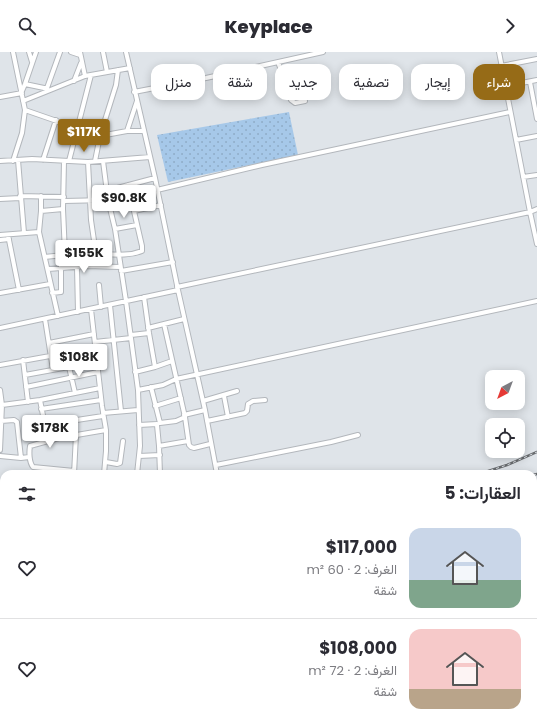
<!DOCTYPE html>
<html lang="ar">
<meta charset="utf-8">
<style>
body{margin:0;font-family:Poppins,Vazirmatn,sans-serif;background:#f7f7f7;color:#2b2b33;direction:rtl;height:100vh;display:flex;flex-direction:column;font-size:15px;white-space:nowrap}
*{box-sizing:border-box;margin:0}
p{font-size:13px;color:#7c7c81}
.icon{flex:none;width:22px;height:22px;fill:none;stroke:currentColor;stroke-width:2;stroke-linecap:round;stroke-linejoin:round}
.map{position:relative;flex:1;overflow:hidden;direction:ltr}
.sheet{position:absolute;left:0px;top:418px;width:537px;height:256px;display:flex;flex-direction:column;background:#fff;border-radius:12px 12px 0 0;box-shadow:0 2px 10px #0003;direction:rtl}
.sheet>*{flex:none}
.guide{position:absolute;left:12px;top:12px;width:513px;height:36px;direction:rtl;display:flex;gap:8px}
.needle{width:26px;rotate:221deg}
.fabs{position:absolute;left:485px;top:318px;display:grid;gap:8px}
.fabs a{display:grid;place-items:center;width:40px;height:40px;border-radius:8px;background:#fff;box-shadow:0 2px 10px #0003;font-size:20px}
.price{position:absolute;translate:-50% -34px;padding:0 9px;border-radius:4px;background:#fff;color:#222;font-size:13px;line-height:26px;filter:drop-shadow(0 1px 2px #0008)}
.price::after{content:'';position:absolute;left:50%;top:24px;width:12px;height:9px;margin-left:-6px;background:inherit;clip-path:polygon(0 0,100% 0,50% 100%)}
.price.active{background:#966b17;color:#fff}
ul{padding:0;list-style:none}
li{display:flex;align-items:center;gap:12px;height:100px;padding:0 16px}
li+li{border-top:1px solid #e1e1e2}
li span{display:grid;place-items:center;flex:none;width:112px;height:80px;border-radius:12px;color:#555}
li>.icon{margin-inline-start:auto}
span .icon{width:48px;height:48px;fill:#fffc;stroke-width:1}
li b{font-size:17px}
h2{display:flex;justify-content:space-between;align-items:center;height:48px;padding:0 16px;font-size:17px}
.pill{padding:0 14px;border-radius:12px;background:#fff;box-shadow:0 2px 10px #0003;font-size:14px;line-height:36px}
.pill.active{background:#966b17;color:#fff}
header{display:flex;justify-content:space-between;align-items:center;height:52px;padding:0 16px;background:#fff;font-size:18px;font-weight:800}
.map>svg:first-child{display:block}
</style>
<header><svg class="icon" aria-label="forward" viewBox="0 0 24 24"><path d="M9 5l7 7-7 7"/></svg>Keyplace<svg class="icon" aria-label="search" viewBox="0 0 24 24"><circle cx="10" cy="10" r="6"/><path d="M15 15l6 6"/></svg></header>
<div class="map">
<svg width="537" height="674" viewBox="0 0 537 674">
<defs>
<pattern id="grass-dots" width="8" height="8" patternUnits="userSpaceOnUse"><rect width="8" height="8" fill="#a6c8e9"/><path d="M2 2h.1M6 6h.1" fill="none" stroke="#8facc8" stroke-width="1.8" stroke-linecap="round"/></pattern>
</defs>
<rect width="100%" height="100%" fill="#dfe4e9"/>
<!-- grass -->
<path fill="url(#grass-dots)" d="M289,60L298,103L168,130L157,83Z"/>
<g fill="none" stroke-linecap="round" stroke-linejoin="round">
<!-- minor casing -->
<g stroke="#b3b7bc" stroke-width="6">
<path id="minor" d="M13,0L25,58L22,81L13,109
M29,0L32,10
M71,0L80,3
M80,0L85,24
M103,0L107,20
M126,0L155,126L178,238L205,358L217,422
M499,0L530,160L537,192
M278,10L284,26L291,48L295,51L305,49
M501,14L537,7
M74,29L81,11
M530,30L537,67
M25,32L44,36H47L60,0
M506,34L537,28
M22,39L25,32L36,0
M134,40L206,26L323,0
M0,45L22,41
M23,49L85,24L130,16
M25,58L100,84L127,79H144
M127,79L137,49
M516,88L537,84
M18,108L24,181
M43,108L56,68
M0,109L32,107L88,110L150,105
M64,109L63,157L65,202
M69,109L91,23
M95,109L100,84L116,33L118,18
M103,109L108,148L115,177L126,249L138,338L140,394L137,422
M88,110L91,168L96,202
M523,125L537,123
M157,138L262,113L510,60
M106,139L155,126
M20,144L64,145
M41,144V159L39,180L58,264
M0,147L20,146
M64,149L108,148
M109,152L131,147
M41,159L63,157
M134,159L161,153
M115,177L137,173
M0,183L39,180
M8,183L19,238
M0,188L9,187
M45,205C62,203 78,201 95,202C110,202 127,205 142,199V194L128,133
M77,215L78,260
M48,217L87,214L120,215
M121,219L173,210
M99,233L101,255
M177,235L530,160L537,157
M0,241L50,232
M52,241L61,240V203
M144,245L149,281L155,315
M110,253L121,359
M91,257L102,354L106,378V399L104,422
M45,267L53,318
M164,272L185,365L189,393L191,395L194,396L210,392
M0,276L178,238
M148,276L184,267
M131,283L149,281
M95,290L131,286
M49,291L94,282
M23,308L28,350
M0,313L50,304
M69,315L75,341
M135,320L155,315L172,309
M25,323L96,310
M26,335L98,320
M151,335L160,371L176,369L185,365
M0,338L2,353L0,398
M138,338L163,333L176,327L537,249
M224,344L228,365
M40,348L48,389
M203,349L237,339
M2,353L40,348L100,336
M155,354L181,346
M41,357L101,348
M103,361L138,358
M184,363L205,358
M1,369L14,368L17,370L21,406
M207,369L245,361L247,359L248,352L253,349L265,348
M44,373L103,364
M139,373L157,372
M157,373L159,394L160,422
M159,394L188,389
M0,404L21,406L29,405
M139,404L160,403
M106,410L117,412L120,411L123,389
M216,413L331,390L358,383
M74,419L33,415C29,410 29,400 30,394L59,386L106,378
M74,422L76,383
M533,434L537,433
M0,438H4
M533,475H537
M0,482L4,483
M533,502L537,515
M533,543L537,541
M0,557L4,558
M533,570L537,571
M0,596L4,582
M533,601L537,602
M533,629L537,630
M0,665H4
M24,670L25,674
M119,670L120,674
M180,670V674
M224,670L225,674
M287,670L329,671L359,674
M77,674V670
M140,674L141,670
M236,674L254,670
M360,674V670L391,672"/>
</g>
<!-- major casing -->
<g stroke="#4f799e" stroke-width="8">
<path id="major" d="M0,513L4,514
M0,520L4,521
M533,639L537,640
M533,646L537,647"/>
</g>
<!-- minor -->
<use href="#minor" stroke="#fff" stroke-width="4"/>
<!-- major -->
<use href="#major" stroke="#a2c8e9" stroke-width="5.5"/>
<!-- rail casing -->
<g stroke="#696c6f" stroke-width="2.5">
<path id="rail" d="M479,422L507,413L537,400
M533,423L537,422
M0,499L4,500"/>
</g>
<!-- rail -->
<use href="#rail" stroke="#dfe4e9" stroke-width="1" stroke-dasharray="3" stroke-linecap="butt"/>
</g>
</svg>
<div class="fabs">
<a><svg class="needle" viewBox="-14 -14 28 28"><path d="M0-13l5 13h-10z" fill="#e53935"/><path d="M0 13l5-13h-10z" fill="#7c7c81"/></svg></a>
<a><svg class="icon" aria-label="locate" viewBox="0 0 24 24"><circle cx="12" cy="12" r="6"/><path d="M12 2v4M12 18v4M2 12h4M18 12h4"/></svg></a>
</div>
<b class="price active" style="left:84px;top:101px">$117K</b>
<b class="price" style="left:124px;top:167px">$90.8K</b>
<b class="price" style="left:84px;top:222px">$155K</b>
<b class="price" style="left:79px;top:326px">$108K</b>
<b class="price" style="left:50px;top:397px">$178K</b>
<div class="guide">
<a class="pill active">شراء</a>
<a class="pill">إيجار</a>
<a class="pill">تصفية</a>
<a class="pill">جديد</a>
<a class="pill">شقة</a>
<a class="pill">منزل</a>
</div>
<section class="sheet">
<h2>العقارات: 5<svg class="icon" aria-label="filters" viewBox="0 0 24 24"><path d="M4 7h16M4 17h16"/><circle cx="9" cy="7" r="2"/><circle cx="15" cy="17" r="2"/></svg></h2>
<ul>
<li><span style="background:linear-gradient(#c9d6e8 65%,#7fa58c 0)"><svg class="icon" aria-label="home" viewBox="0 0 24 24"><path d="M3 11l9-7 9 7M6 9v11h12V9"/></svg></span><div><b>$117,000</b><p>الغرف: 2 · 60 m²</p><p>شقة</p></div><svg class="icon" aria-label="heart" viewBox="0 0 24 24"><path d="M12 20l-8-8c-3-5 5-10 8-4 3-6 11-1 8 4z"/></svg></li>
<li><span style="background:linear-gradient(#f6c9c9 75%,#b9a48a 0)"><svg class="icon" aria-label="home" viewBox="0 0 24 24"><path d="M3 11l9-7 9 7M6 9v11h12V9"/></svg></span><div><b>$108,000</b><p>الغرف: 2 · 72 m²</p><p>شقة</p></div><svg class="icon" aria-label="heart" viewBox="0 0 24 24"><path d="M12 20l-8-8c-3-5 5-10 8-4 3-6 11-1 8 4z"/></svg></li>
</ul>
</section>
</div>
